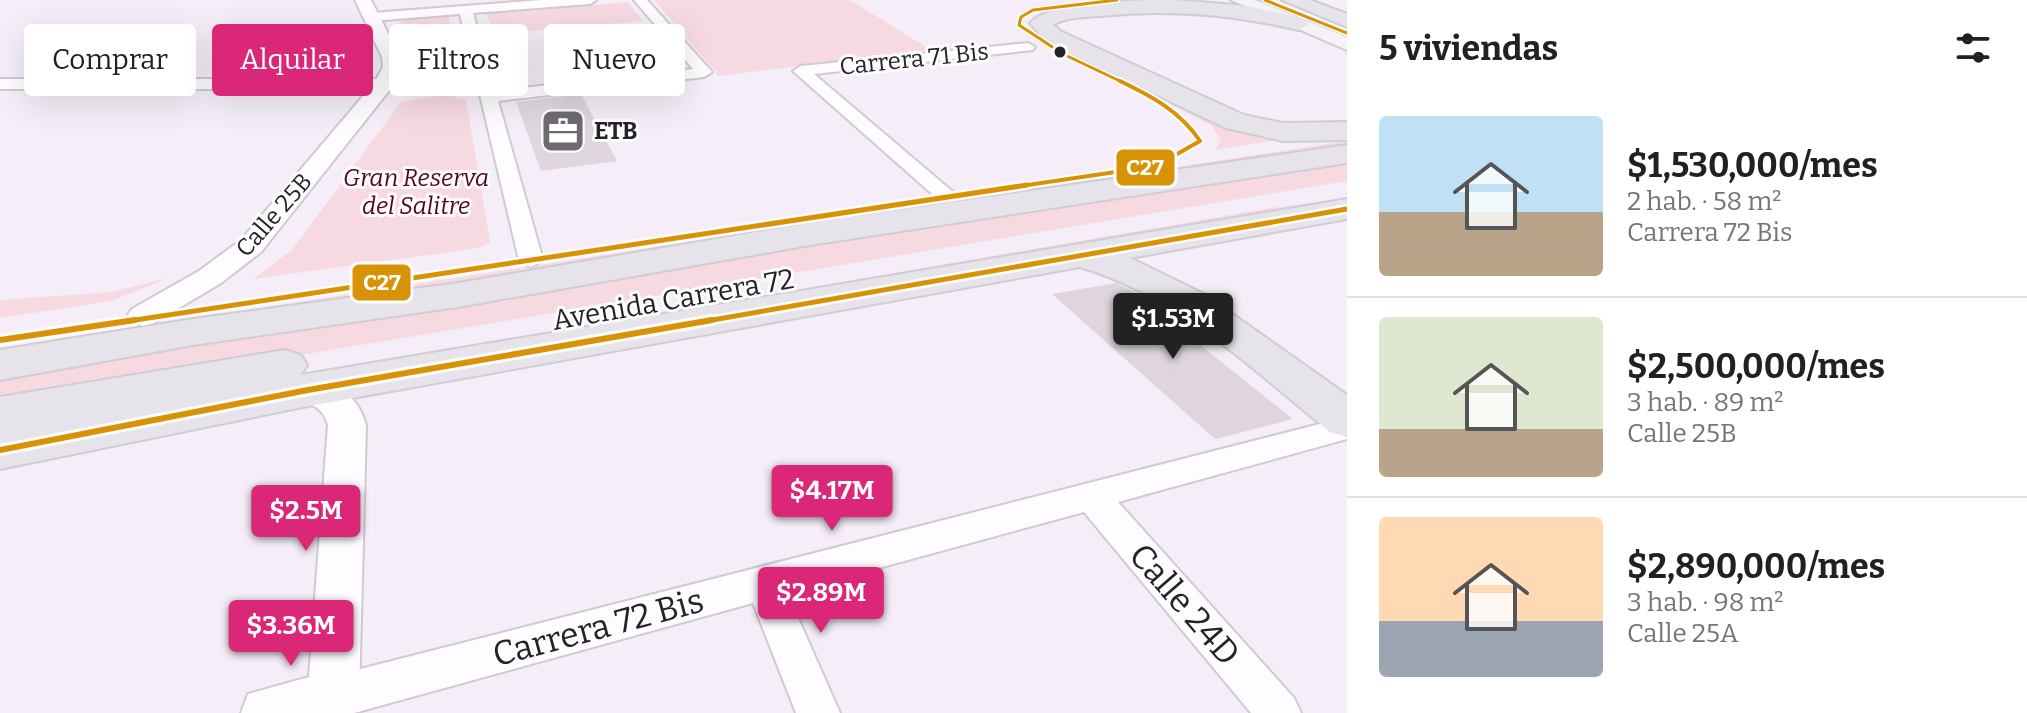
<!DOCTYPE html>
<html lang="es">
<meta charset="utf-8">
<style>
body{margin:0;font-family:Bitter,serif;background:#f6f6f6;color:#202124;height:100vh;display:flex;flex-direction:column;font-size:30px;white-space:nowrap}
*{box-sizing:border-box;margin:0}
p{font-size:26px;color:#757577}
.icon{flex:none;width:44px;height:44px;fill:none;stroke:currentColor;stroke-width:2;stroke-linecap:round;stroke-linejoin:round}
.map{position:relative;flex:1;overflow:hidden}
.details{display:flex;flex-direction:column;background:#fff;width:680px}
.details>*{flex:none}
.top-card{position:absolute;left:24px;top:24px;width:760px;height:72px;display:flex;gap:16px}
.price{position:absolute;translate:-50% -68px;padding:0 18px;border-radius:8px;background:#db2777;color:#fff;font-size:26px;line-height:52px;filter:drop-shadow(0 2px 4px #0008)}
.price::after{content:'';position:absolute;left:50%;top:48px;width:24px;height:18px;margin-left:-12px;background:inherit;clip-path:polygon(0 0,100% 0,50% 100%)}
.price.current{background:#222;color:#fff}
ul{padding:0;list-style:none}
li{display:flex;align-items:center;gap:24px;height:200px;padding:0 32px}
li+li{border-top:2px solid #e0e0e0}
li span{display:grid;place-items:center;flex:none;width:224px;height:160px;border-radius:8px;color:#555}
li>.icon{margin-inline-start:auto}
span .icon{width:96px;height:96px;fill:#fffc;stroke-width:1}
li b{font-size:34px}
h2{display:flex;justify-content:space-between;align-items:center;height:96px;padding:0 32px;font-size:34px}
.tag{padding:0 28px;border-radius:8px;background:#fff;box-shadow:0 8px 32px #0002;font-size:28px;line-height:72px}
.tag.current{background:#db2777;color:#fff}
main{display:flex;flex:1;min-height:0}
.map>svg:first-child{display:block}
</style>
<main>
<div class="map">
<svg width="1347" height="713" viewBox="0 0 1347 713">
<rect width="100%" height="100%" fill="#f5eef8"/>
<!-- green -->
<path fill="#f7d9e1" d="M654,0H850L931,50L719,76Z
M628,2L643,21L495,34L486,14Z
M439,16L449,18L458,68L448,73L412,74L410,50L395,25L406,19Z
M446,95L466,100L490,242L479,248L253,279L292,250L401,102Z
M1166,97L1289,138L1215,150L1221,141L1212,126L1158,98Z
M1347,141V146L916,212L876,213Z
M1347,161V181L0,405V375L815,240Z
M1347,200L0,427L1271,208Z
M739,234L756,238L42,349L0,351L41,342Z
M169,278L111,301L0,318V300L111,292Z"/>
<!-- building -->
<path fill="#ded5dd" d="M581,94L617,161L541,171L516,102Z
M1116,283L1134,292L1293,419L1215,439L1052,294Z"/>
<g fill="none" stroke-linecap="round" stroke-linejoin="round">
<!-- minor casing -->
<g stroke="#d0cad3" stroke-width="4">
<path id="minor" d="M541,0H596L590,4L473,13L495,91L693,69L634,0H647L712,72L704,77L498,101L543,260L531,267L519,260L477,82L384,89H0V79H384L474,73L460,14L372,21L365,17L372,13Z
M1028,43L1035,47L1033,50L814,74L953,192L957,196L953,200H939L793,71L801,66Z
M1347,417V439L1118,502L1294,698L1301,713H1251L1084,512L787,593L840,713H796L753,603L354,713H310L318,682L333,676Z"/>
</g>
<!-- tertiary casing -->
<g stroke="#d0cad3" stroke-width="4">
<path id="tertiary" d="M355,0H371L400,57L401,67L391,88L261,252L221,283L154,323L143,326L132,323L127,316L132,309L199,271L241,240L375,82L383,67L382,57Z
M308,378C338,386 357,393 366,425L359,697L352,713H241L248,694L309,677L328,425C324,408 311,403 295,399L290,390L295,381Z"/>
</g>
<!-- secondary casing -->
<g stroke="#d0cad3" stroke-width="4">
<path id="secondary" d="M1231,0H1255L1347,37V50Z"/>
</g>
<!-- trunk casing -->
<g stroke="#d0ccd2" stroke-width="4">
<path id="trunk" d="M1176,0L1247,6L1306,19L1309,24L1298,30C1232,14 1168,9 1101,16C1084,17 1067,17 1053,25L1062,32L1244,115L1283,123L1347,122V140L1283,141L1226,128L1046,42L1030,23C1050,0 1144,0 1176,0Z
M1282,0H1310L1347,14V27Z
M1347,145V163L810,245L458,307L193,345L0,380V350L193,319L458,283L810,223Z
M1347,199V219L1130,258L1204,294L1347,395V437L1330,432C1252,369 1178,296 1080,267L308,406L0,469V397L285,350L301,355L307,365L301,375Z"/>
</g>
<!-- minor -->
<use href="#minor" fill="#fefcfe" fill-rule="evenodd"/>
<!-- tertiary -->
<use href="#tertiary" fill="#fefcfe" fill-rule="evenodd"/>
<!-- secondary -->
<use href="#secondary" fill="#f4f3f6" fill-rule="evenodd"/>
<!-- trunk -->
<use href="#trunk" fill="#e6e3ea" fill-rule="evenodd"/>
<!-- bus-1-far3 casing -->
<g stroke="#fdfdfd" stroke-width="6">
<path id="bus-1-far3" d="M1117,0L1033,10L1021,17L1019,25L1063,54L1124,83
M1265,0L1347,33"/>
</g>
<!-- bus-1-far2 casing -->
<g stroke="#fdfdfd" stroke-width="8">
<path id="bus-1-far2" d="M1014,187L1156,166L1200,141C1180,111 1151,96 1120,81"/>
</g>
<!-- bus-1-far1 casing -->
<g stroke="#fdfdfd" stroke-width="10">
<path id="bus-1-far1" d="M122,322L1027,185
M701,322L1347,209"/>
</g>
<!-- bus-1 casing -->
<g stroke="#fdfdfd" stroke-width="12">
<path id="bus-1" d="M0,340L135,320
M0,450L308,390L712,320"/>
</g>
<!-- bus-1-far3 -->
<use href="#bus-1-far3" stroke="#d89206" stroke-width="3"/>
<!-- bus-1-far2 -->
<use href="#bus-1-far2" stroke="#d89206" stroke-width="4"/>
<!-- bus-1-far1 -->
<use href="#bus-1-far1" stroke="#d89206" stroke-width="5"/>
<!-- bus-1 -->
<use href="#bus-1" stroke="#d89206" stroke-width="6"/>
</g>
<!-- icons -->
<defs>
<g id="office-square" transform="scale(2.3)"><rect x="-9" y="-9" width="18" height="18" rx="4" fill="#6f6971" stroke="#fdfdfd"/><path d="M-6-3h4V-5.5h4V-3h4V5H-6ZM-1-4.5V-3h2v-1.5ZM-6 0V1H6V0Z" fill="#fff"/></g>
</defs>
<g fill-rule="evenodd">
<use href="#office-square" x="563" y="131"/>
</g>
<!-- markers -->
<circle fill="#272129" stroke="#fdfdfd" stroke-width="3" cx="1060" cy="52" r="7"/>
<g text-anchor="middle" stroke-width="6" stroke-linejoin="round" paint-order="stroke">
<!-- far-street labels -->
<g font-size="24" fill="#272129" stroke="#fdfdfd">
<text transform="translate(914 59) rotate(-6)" y="8">Carrera 71 Bis</text>
<text transform="translate(274 215) rotate(-49)" y="8">Calle 25B</text>
</g>
<!-- far-poi labels -->
<g font-size="24" font-weight="bold" fill="#272129" stroke="#fdfdfd" text-anchor="start">
<text x="594" y="139">ETB</text>
</g>
<!-- far-park labels -->
<g font-size="24" font-style="italic" fill="#580021" stroke="#fdfdfd">
<text x="416" y="186">Gran Reserva<tspan x="416" dy="28">del Salitre</tspan></text>
</g>
<!-- street labels -->
<g font-size="28" fill="#272129" stroke="#fdfdfd">
<text transform="translate(673 299) rotate(-10)" y="10">Avenida Carrera 72</text>
</g>
<!-- near-street labels -->
<g font-size="34" fill="#272129" stroke="#fdfdfd">
<text transform="translate(1185 604) rotate(49)" y="12">Calle 24D</text>
<text transform="translate(598 627) rotate(-15)" y="12">Carrera 72 Bis</text>
</g>
</g>
<g stroke="#fdfdfd" stroke-width="3">
<rect x="1115" y="148" width="61" height="39" rx="8" fill="#d89206"/>
<rect x="351" y="263" width="61" height="39" rx="8" fill="#d89206"/>
</g>
<g font-size="22" text-anchor="middle" font-weight="bold" fill="#fff">
<text x="1145" y="175">C27</text>
<text x="382" y="290">C27</text>
</g>
</svg>
<b class="price current" style="left:1173px;top:361px">$1.53M</b>
<b class="price" style="left:832px;top:533px">$4.17M</b>
<b class="price" style="left:306px;top:553px">$2.5M</b>
<b class="price" style="left:821px;top:635px">$2.89M</b>
<b class="price" style="left:291px;top:668px">$3.36M</b>
<div class="top-card">
<a class="tag">Comprar</a>
<a class="tag current">Alquilar</a>
<a class="tag">Filtros</a>
<a class="tag">Nuevo</a>
</div>
</div>
<section class="details">
<h2>5 viviendas<svg class="icon" aria-label="filters" viewBox="0 0 24 24"><path d="M4 7h16M4 17h16"/><circle cx="9" cy="7" r="2"/><circle cx="15" cy="17" r="2"/></svg></h2>
<ul>
<li><span style="background:linear-gradient(#bfe0f5 60%,#b9a48a 0)"><svg class="icon" aria-label="home" viewBox="0 0 24 24"><path d="M3 11l9-7 9 7M6 9v11h12V9"/></svg></span><div><b>$1,530,000/mes</b><p>2 hab. · 58 m²</p><p>Carrera 72 Bis</p></div></li>
<li><span style="background:linear-gradient(#dfe7d0 70%,#b9a48a 0)"><svg class="icon" aria-label="home" viewBox="0 0 24 24"><path d="M3 11l9-7 9 7M6 9v11h12V9"/></svg></span><div><b>$2,500,000/mes</b><p>3 hab. · 89 m²</p><p>Calle 25B</p></div></li>
<li><span style="background:linear-gradient(#ffd9b3 65%,#9aa5b1 0)"><svg class="icon" aria-label="home" viewBox="0 0 24 24"><path d="M3 11l9-7 9 7M6 9v11h12V9"/></svg></span><div><b>$2,890,000/mes</b><p>3 hab. · 98 m²</p><p>Calle 25A</p></div></li>
</ul>
</section>
</main>
